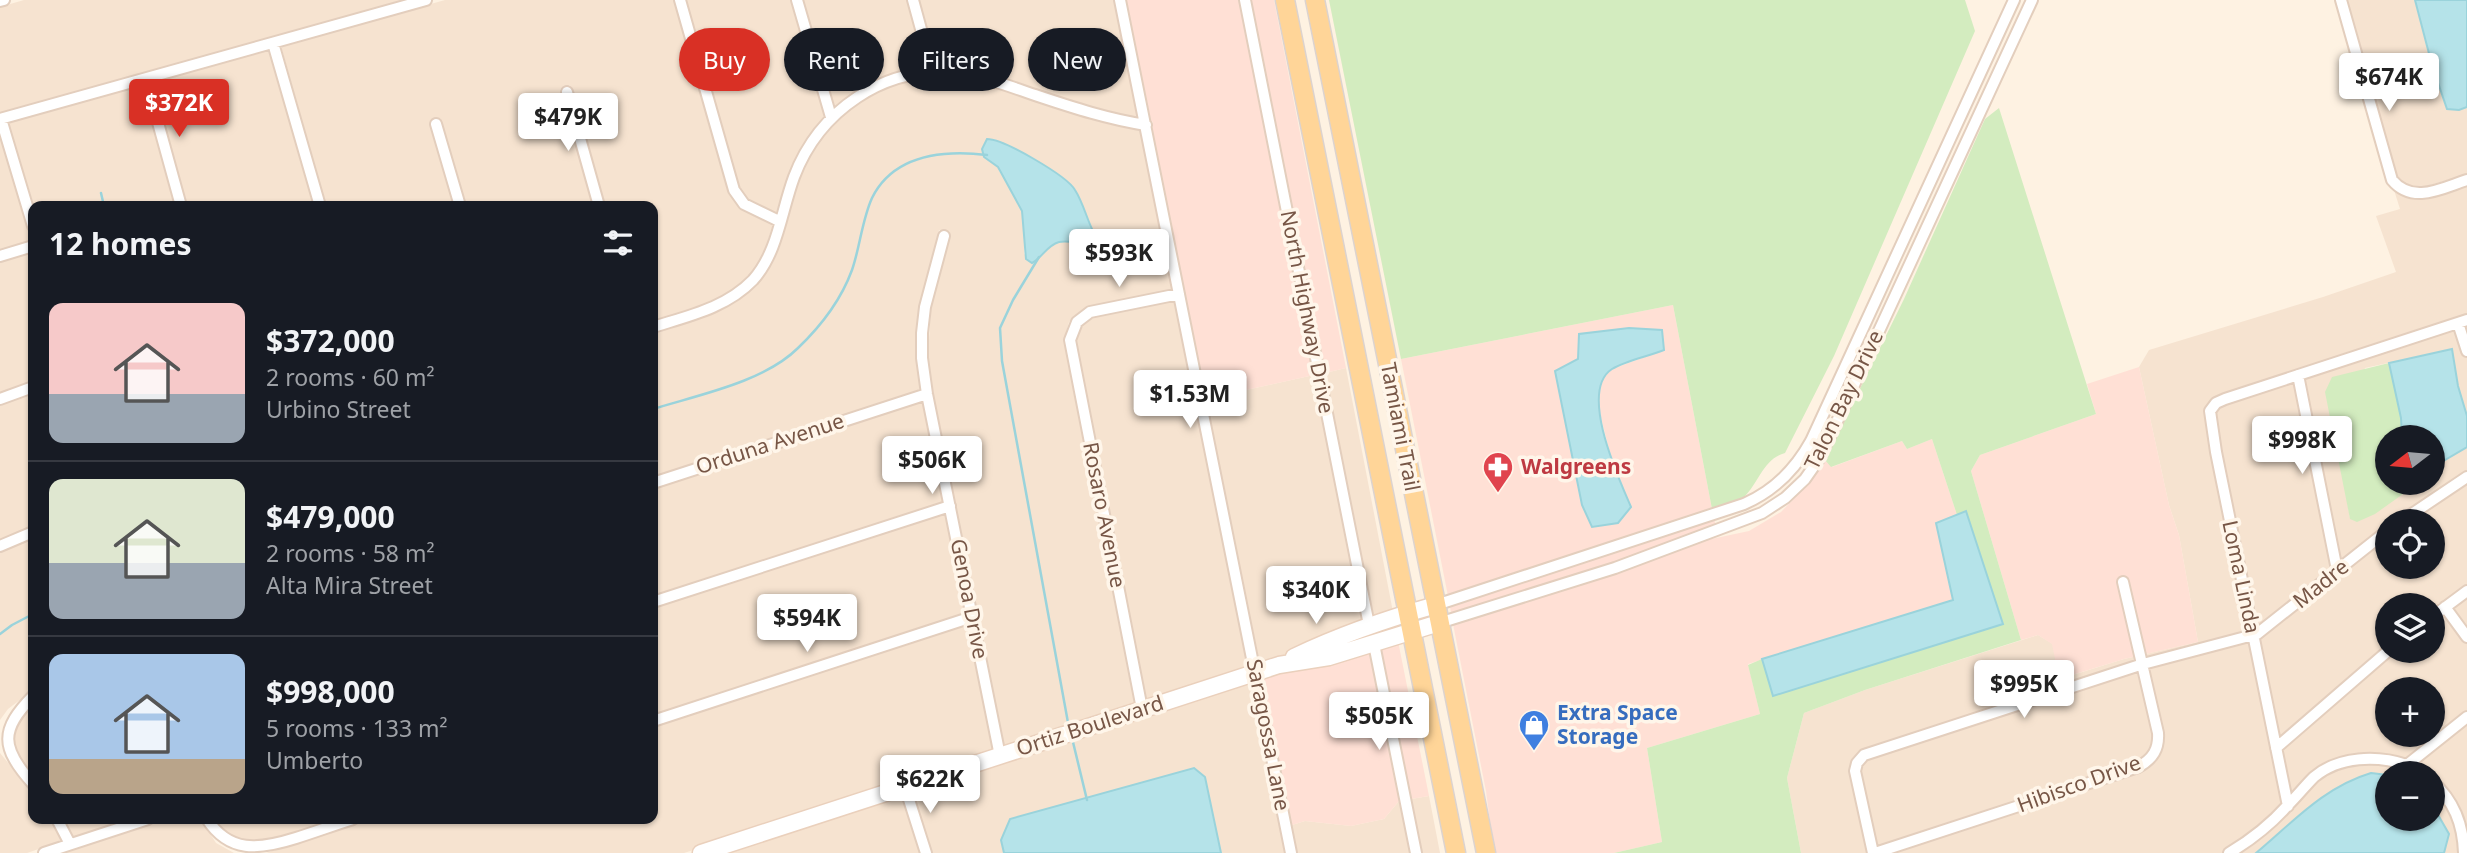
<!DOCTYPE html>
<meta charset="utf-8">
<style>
body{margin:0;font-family:"Noto Sans",sans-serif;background:#20242c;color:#f1f3f6;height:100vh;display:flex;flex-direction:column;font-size:26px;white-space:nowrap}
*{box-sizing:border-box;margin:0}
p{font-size:23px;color:#9ea1a6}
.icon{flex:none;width:38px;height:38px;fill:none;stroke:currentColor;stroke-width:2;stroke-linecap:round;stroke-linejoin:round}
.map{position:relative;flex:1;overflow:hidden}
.details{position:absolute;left:28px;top:201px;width:630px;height:623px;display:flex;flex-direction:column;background:#171b24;border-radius:14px;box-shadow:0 2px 5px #0004}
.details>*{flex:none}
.banner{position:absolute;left:679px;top:28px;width:665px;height:63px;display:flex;gap:14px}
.needle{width:46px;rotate:254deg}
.controls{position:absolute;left:2375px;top:425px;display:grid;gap:14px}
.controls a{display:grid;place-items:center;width:70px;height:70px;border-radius:50%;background:#171b24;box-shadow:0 2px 5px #0004;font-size:35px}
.price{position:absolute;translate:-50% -60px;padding:0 16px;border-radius:7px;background:#fff;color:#222;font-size:23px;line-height:46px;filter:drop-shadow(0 2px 4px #0008)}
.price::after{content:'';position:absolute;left:50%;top:42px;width:21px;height:16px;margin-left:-10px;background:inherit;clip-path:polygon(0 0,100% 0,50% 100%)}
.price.on{background:#d93025;color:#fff}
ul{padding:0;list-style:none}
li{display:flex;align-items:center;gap:21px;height:175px;padding:0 21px}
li+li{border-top:2px solid #363941}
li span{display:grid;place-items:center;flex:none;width:196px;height:140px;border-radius:14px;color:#555}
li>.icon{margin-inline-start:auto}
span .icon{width:84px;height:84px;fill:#fffc;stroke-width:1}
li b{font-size:30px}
h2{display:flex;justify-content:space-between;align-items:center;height:84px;padding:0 21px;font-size:30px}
.chip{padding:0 24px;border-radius:32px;background:#171b24;box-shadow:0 2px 5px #0004;font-size:24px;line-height:63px}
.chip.on{background:#d93025;color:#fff}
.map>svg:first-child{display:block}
</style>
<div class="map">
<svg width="2467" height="853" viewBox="0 0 2467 853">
<rect width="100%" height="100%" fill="#fef2e2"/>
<!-- residential -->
<path fill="#f6e3d0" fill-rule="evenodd" d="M24,0H406L0,114V7Z
M445,0H674L728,192L741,209L773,224L763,256L750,275L735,289L711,303L653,322V206H605L570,85L560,89L593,206H466L440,118L430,121L454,206H326L281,46Z
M686,0H791L825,116L800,151L789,175L776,213L748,200L739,188Z
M803,0H907L926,69L901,72L878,80L860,89L834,108Z
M919,0H1114L1138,119L1101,111L937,68Z
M2347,0H2415L2432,65L2447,109L2459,110L2467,107V174L2417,189L2404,184L2397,177Z
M269,49L314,206H187L153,83Z
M933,78H954L976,82L1097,121L1141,130L1173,290L1089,307L1074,316L1069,322L1064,340L1136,705L1005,749L933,393L928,357L931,307L950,232L939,230L920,306L916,347L921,390L653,477V333L729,306L759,282L774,260L799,178L810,155L837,118L866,98L882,89L903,83ZM994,139L1055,172L1074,188L1089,225L1087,245L1066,241L1059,242L1049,246L1037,260L1024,254L1025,233L1022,211L1015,195L999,171Z
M142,86L175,206H34L8,122Z
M0,133L32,241L0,251Z
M2467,185V416L2458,386L2451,349L2365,368L2338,451L2350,518L2403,494L2406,483H2432L2433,467L2467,447V853H2444L2449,834L2433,806L2432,774L2371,773L2280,832L2256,853H1801L1787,778L1804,713L1865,690L2038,635L2053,644L2060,679L2124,659L2198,642L2179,535L2169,505L2139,367L2149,350L2323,297L2396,272L2376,216L2400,209L2394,190L2402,196L2417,199ZM2387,522H2432V567H2387ZM2387,606H2432V651H2387ZM2387,690H2432V735H2387Z
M33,252V382L0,394V262Z
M1175,300L1249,669L1147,702L1076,340L1081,325L1093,316Z
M1346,368L1393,612L1374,618L1325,373Z
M1314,375L1363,621L1324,636L1277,660L1260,665L1206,399Z
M33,393V526L0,540V405Z
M923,401L944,503L653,596V488Z
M946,513L965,614L653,716V607Z
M33,537V690L8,709L0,720V552Z
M967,624L994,752L684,853H266L370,819H653V727Z
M1251,679L1285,853H1221L1205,777L1001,840L1004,853H932L912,790Z
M33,702V775L12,752L7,731Z
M0,753L33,793V819H51L62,841L27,853H0Z
M901,794L920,853H717Z
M1429,796L1440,853H1422L1411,799Z
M1399,801L1410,853H1297L1292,825L1305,821L1351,826L1384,819Z
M64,819H131L73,838Z
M164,819H201L216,843L234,853H60Z
M214,819H337L262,843L248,845L219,829Z"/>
<!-- commercial -->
<path fill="#ffe0d5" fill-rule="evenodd" d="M1126,0H1239L1314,375L1206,399L1151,126L1153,122L1151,121Z
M1251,0H1274L1346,368L1325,373Z
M1673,305L1712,509L1448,596L1401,359ZM1664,350L1612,369L1601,381L1598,406L1613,465L1631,507L1592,526L1582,505L1555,372L1578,359Z
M2139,367L2169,505L2179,535L2198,642L2124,659L2059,679L2052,644L2038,635L2021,640L1971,471L1980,455L2096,414L2087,384Z
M1932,439L1957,515L1936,523L1953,600L1748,664L1760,714L1647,748L1662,842L1614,853H1494L1486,791L1453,624L1702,541L1749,531L1781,512L1806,486L1825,460L1832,467L1902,441L1907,449Z
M1714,519L1716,525L1613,563L1451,613L1450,606Z
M1398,641L1429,796L1411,799L1380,647Z
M1369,651L1399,801L1384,819L1351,826L1305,821L1292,825L1262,676Z"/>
<!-- green -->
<path fill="#d3ecbf" d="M1329,0H1965L1975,31L1834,356L1785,453C1763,459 1759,483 1744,497C1737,504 1721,506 1712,509L1673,305L1401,359Z
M1999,108L2096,414L1980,455L1971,471L2021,640L1865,690L1804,713L1787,778L1801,853H1614L1662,842L1647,748L1760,714L1748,665L1762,659L1774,695L2003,624L1966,511L1957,515L1932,439L1907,449L1902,441L1831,467L1825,460L1904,299L1985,119Z
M2389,363L2401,418L2402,437L2387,438V483H2403V494L2375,514L2357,522L2350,519L2325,392L2332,377Z"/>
<!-- water -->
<path fill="#b5e3e9" stroke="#9ad3db" stroke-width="2" d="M2415,0H2467V107L2459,110L2447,109L2432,65Z
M987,139C1004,139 1067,176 1075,190C1084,204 1087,221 1095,235L1094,242C1083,247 1071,239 1059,242C1046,246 1043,257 1032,263L1026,259L1022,211L998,167L984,157L982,149Z
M1629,328L1662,330L1664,350C1649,356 1625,361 1612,369C1578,391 1619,479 1631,507L1618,523L1592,527L1582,505L1555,371L1578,359L1579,334Z
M2452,349L2458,386L2467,416V447L2433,467L2432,438L2402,437L2401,418L2389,363Z
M1966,511L2003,624L1773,696L1762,659L1953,600L1936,523Z
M1194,768L1205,777L1221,853H1004L1001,840L1010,819Z
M2371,773L2387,775V819H2432L2433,806L2449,834L2444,853H2256C2293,822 2324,787 2371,773Z"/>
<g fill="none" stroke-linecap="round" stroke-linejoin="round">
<!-- stream -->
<path stroke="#9ad3db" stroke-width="2.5" d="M101,193L104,206
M1039,257L1013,300L1000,328L1002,361L1069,728
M653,409C698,395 764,382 798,348C821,326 841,300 852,270C860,247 862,220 872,198C894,154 944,150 987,155
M0,634L12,625L33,614
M1072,738L1087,800"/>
<!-- street casing -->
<g stroke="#e3cebd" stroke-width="14">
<path id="street" d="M680,0L734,190L744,204L779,221
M797,0L831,117
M913,0L933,73
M1120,0L1291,853
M1245,0L1369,625
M2341,0L2392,180C2413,205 2442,188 2467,180
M0,1L4,0
M273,43L320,206
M146,79L181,206
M567,92L599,206
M0,119L426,0
M1,119L33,226
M436,124L460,206
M944,236L925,307L922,333V358L927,394L1000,756
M0,256L33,246
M2458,323L2467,351
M653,327C688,316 726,308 753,280C778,252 781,212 794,177C819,111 884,65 956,73C984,76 1011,87 1038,96C1074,108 1108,119 1146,125
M2298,375L2337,570
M0,399L33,387
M653,483L927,394
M2400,522L2467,477
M0,546L33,532
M653,602L950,506
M1436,605L1744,504C1774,491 1795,470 1811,441L2014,0
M2445,607L2467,637
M2432,617L2467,591
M1439,623L1615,568L1762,513L1785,498L1805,479L1819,459L1841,413L2032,0
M1374,644L1416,853
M33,696C0,730 0,747 33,784
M1142,709L1070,340L1077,322L1090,312L1179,294
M653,721L972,617
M2276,748L2388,651
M2407,765L2422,774
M2432,781C2454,801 2463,824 2464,853
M905,787L926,853
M2288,806L2216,452L2210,411L2216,403L2225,399L2467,320
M57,819L70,844
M207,819C229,853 258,850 296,838C315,832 334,825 353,819
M44,853L148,819
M1873,853L1855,771L1857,763L1864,755L2143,664L2257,634L2387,531
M1875,853L2138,767C2153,759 2159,749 2158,733L2123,582
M2229,853C2251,840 2271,824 2288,805C2297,796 2305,786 2314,777C2339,756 2377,755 2407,765L2467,717"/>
</g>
<!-- secondary casing -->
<g stroke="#ead0bc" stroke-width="19">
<path id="secondary" d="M1294,657C1340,635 1386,619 1436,605
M701,853L1279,665L1329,657L1439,623"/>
</g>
<!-- primary casing -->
<g stroke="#dcd3cf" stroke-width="21">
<path id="primary" d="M1285,0L1456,853
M1315,0L1486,853"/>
</g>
<!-- street -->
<use href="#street" stroke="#fff" stroke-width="10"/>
<!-- secondary -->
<use href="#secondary" stroke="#fff" stroke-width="16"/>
<!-- primary -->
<use href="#primary" stroke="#ffd598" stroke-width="18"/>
</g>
<!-- icons -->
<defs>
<g id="pharmacy-pin" transform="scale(1.575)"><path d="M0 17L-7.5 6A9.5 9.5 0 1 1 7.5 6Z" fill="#e0444e" stroke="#fff6ea"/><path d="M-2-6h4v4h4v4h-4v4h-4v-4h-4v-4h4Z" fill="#fff"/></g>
<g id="shop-pin" transform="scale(1.575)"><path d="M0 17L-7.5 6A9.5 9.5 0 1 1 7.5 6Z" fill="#3f7fe0" stroke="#fff6ea"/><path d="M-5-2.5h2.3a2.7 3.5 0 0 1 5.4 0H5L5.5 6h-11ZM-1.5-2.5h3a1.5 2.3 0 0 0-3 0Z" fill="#fff"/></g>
</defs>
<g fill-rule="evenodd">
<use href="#pharmacy-pin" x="1498" y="467"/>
<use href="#shop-pin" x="1534" y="725"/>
</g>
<g text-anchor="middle" stroke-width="7" stroke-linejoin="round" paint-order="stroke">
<!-- street labels -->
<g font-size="21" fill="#775646" stroke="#fff6ea">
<text transform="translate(1307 312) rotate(79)" y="7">North Highway Drive</text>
<text transform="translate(1844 400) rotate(-64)" y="7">Talon Bay Drive</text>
<text transform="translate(1400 427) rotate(79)" y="7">Tamiami Trail</text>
<text transform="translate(770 444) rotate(-18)" y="7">Orduna Avenue</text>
<text transform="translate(1104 515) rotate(79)" y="7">Rosaro Avenue</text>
<text transform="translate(2241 577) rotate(78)" y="7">Loma Linda</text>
<text transform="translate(2321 584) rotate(-39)" y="7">Madre</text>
<text transform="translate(969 599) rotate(79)" y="7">Genoa Drive</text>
<text transform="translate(1090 726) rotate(-18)" y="7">Ortiz Boulevard</text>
<text transform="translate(1268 735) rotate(79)" y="7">Saragossa Lane</text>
<text transform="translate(2079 784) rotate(-20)" y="7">Hibisco Drive</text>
</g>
<!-- health labels -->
<g font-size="21" font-weight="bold" fill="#be3a42" stroke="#fff6ea" text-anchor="start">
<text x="1521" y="474">Walgreens</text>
</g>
<!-- shop labels -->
<g font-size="21" font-weight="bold" fill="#366cbe" stroke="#fff6ea" text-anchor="start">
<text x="1557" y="720">Extra Space<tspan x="1557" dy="24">Storage</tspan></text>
</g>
</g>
</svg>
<div class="controls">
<a><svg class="needle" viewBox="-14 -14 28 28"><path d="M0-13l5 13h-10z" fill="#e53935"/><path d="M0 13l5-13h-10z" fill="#9ea1a6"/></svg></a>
<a><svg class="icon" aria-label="locate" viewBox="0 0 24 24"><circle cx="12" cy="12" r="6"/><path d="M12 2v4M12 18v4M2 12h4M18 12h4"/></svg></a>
<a><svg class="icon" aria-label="layers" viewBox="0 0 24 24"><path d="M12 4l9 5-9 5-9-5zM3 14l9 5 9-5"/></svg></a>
<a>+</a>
<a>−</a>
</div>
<b class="price" style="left:2389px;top:113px">$674K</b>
<b class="price on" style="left:179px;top:139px">$372K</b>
<b class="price" style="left:568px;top:153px">$479K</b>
<b class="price" style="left:1119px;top:289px">$593K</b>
<b class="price" style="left:1190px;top:430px">$1.53M</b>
<b class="price" style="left:2302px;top:476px">$998K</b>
<b class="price" style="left:932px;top:496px">$506K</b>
<b class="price" style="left:1316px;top:626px">$340K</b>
<b class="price" style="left:807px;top:654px">$594K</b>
<b class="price" style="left:2024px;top:720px">$995K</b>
<b class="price" style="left:1379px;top:752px">$505K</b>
<b class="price" style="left:930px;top:815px">$622K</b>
<div class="banner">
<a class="chip on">Buy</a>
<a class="chip">Rent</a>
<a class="chip">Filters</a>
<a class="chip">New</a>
</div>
<section class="details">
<h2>12 homes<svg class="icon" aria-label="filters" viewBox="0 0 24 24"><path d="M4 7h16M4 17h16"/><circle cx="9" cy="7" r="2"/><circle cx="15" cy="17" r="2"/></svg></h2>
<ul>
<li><span style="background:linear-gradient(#f6c9c9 65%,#9aa5b1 0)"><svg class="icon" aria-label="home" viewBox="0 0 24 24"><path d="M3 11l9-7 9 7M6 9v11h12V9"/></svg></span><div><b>$372,000</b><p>2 rooms · 60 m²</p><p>Urbino Street</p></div></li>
<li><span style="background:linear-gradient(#dfe7d0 60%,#9aa5b1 0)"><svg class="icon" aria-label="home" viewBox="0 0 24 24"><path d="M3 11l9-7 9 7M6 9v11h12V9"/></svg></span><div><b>$479,000</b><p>2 rooms · 58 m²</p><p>Alta Mira Street</p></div></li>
<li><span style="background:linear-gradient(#a9c7e8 75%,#b9a48a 0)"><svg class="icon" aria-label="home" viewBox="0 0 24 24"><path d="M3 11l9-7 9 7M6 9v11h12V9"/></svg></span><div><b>$998,000</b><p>5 rooms · 133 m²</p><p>Umberto</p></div></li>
</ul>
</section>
</div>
